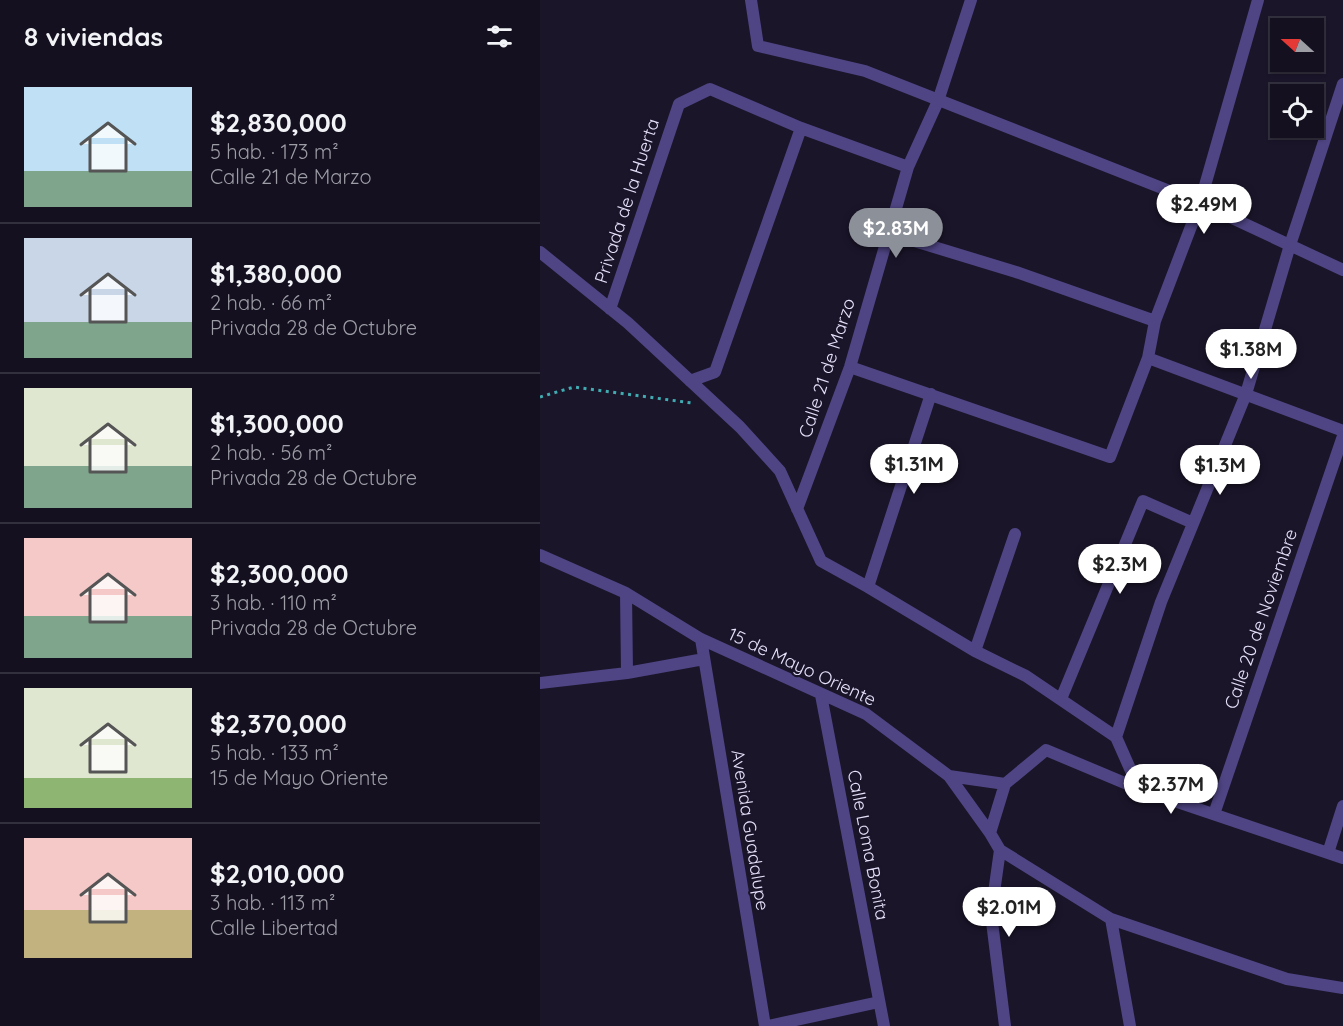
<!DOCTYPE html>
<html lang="es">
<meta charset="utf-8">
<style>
body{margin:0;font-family:Quicksand,sans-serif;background:#1d1929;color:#f1f3f6;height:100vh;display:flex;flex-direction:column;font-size:22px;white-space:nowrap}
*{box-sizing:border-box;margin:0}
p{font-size:20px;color:#9d9da5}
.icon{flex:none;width:33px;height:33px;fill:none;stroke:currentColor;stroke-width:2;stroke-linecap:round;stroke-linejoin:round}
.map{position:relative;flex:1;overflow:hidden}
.details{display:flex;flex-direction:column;background:#141020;width:540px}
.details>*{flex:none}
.needle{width:39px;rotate:291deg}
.fabs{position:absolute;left:730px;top:18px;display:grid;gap:12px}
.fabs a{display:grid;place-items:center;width:54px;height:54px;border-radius:0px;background:#141020;box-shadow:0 2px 4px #0004,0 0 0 2px #33303e;font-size:30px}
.price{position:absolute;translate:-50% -51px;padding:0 14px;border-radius:21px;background:#fff;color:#222;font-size:20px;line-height:39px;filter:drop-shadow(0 2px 3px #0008)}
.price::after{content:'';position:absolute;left:50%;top:36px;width:18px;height:14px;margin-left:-9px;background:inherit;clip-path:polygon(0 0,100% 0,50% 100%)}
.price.on{background:#8c9099;color:#fff}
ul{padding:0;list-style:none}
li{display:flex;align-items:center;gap:18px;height:150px;padding:0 24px}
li+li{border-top:2px solid #33303e}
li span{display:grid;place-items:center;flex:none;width:168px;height:120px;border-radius:0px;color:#555}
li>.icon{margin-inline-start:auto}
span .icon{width:72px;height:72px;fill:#fffc;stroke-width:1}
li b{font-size:26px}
h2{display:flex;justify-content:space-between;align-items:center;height:72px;padding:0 24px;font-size:26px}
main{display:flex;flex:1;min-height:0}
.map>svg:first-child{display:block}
</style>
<main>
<section class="details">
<h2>8 viviendas<svg class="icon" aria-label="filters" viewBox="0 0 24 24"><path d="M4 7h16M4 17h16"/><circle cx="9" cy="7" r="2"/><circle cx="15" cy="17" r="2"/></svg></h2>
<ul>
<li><span style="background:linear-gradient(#bfe0f5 70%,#7fa58c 0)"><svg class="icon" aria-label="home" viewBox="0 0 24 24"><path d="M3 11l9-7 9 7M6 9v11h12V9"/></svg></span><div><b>$2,830,000</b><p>5 hab. · 173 m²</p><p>Calle 21 de Marzo</p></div></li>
<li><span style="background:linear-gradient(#c9d6e8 70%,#7fa58c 0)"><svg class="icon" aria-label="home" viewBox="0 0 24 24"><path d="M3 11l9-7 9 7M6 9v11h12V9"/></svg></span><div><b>$1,380,000</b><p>2 hab. · 66 m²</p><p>Privada 28 de Octubre</p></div></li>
<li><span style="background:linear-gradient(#dfe7d0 65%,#7fa58c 0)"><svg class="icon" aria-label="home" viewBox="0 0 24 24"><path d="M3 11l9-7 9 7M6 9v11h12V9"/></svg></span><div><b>$1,300,000</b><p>2 hab. · 56 m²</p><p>Privada 28 de Octubre</p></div></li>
<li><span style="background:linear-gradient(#f6c9c9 65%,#7fa58c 0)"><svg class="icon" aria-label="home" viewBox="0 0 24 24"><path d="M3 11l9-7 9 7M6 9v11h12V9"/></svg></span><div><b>$2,300,000</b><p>3 hab. · 110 m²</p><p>Privada 28 de Octubre</p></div></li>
<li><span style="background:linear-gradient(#dfe7d0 75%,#8fb573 0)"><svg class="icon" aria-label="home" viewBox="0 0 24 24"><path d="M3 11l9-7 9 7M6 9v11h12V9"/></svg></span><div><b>$2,370,000</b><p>5 hab. · 133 m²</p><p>15 de Mayo Oriente</p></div></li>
<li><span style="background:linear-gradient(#f6c9c9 60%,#c2b280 0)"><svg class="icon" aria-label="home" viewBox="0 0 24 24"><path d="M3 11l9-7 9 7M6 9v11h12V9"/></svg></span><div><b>$2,010,000</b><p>3 hab. · 113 m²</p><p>Calle Libertad</p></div></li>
</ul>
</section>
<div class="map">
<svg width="803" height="1026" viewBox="0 0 803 1026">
<rect width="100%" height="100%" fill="#1b152a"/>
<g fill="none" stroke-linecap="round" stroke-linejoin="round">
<!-- path -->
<path stroke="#40abb1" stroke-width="3" stroke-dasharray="3 4.5" stroke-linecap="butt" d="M0,397L34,387L152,403"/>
<!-- street -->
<path stroke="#4f4584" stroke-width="12" d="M211,0L218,46L325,71L660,203L803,270
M348,233L476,272L615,321
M0,252L88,323L200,427L240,471L281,561L328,587L435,651L486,676L576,737L599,789
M70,309L139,104L170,89L261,128L368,167
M608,358L803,431
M310,367L570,457L608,358L615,321L660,203L718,0
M150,381L175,372L261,128
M257,509L310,367L368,167L398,101L431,0
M0,555L86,593L161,639L326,714L409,776L465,784L506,750L599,789L803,858
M328,587L391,394
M86,593L87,673
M161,639L225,1026
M435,651L475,534
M0,683L87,673L164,659
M281,695L344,1026
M521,699L603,501L653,523
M576,737L621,602L706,394L750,245L803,84
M409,776L450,833
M465,784L450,833L460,850L571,919L747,979L803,988
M674,814L803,436
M460,850L451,914L465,1026
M788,853L803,806
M571,919L590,1026
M228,1026L339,1002"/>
</g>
<g text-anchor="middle" stroke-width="4.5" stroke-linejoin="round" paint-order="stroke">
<!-- street labels -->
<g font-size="18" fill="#e7e2fc" stroke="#1b152a">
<text transform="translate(87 201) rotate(-72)" y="6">Privada de la Huerta</text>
<text transform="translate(287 368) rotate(-72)" y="6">Calle 21 de Marzo</text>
<text transform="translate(721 619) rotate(-71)" y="6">Calle 20 de Noviembre</text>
<text transform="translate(262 667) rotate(25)" y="6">15 de Mayo Oriente</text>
<text transform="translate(210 830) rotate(81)" y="6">Avenida Guadalupe</text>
<text transform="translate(328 845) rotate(79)" y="6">Calle Loma Bonita</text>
</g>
</g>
</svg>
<div class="fabs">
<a><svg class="needle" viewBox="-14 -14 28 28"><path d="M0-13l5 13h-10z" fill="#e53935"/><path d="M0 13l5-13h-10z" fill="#9d9da5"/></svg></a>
<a><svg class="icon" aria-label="locate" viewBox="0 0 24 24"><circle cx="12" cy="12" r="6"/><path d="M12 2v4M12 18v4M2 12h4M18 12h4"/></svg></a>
</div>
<b class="price" style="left:664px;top:235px">$2.49M</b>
<b class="price on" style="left:356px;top:259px">$2.83M</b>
<b class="price" style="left:711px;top:380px">$1.38M</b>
<b class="price" style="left:374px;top:495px">$1.31M</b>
<b class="price" style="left:680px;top:496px">$1.3M</b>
<b class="price" style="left:580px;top:595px">$2.3M</b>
<b class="price" style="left:631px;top:815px">$2.37M</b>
<b class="price" style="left:469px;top:938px">$2.01M</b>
</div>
</main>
